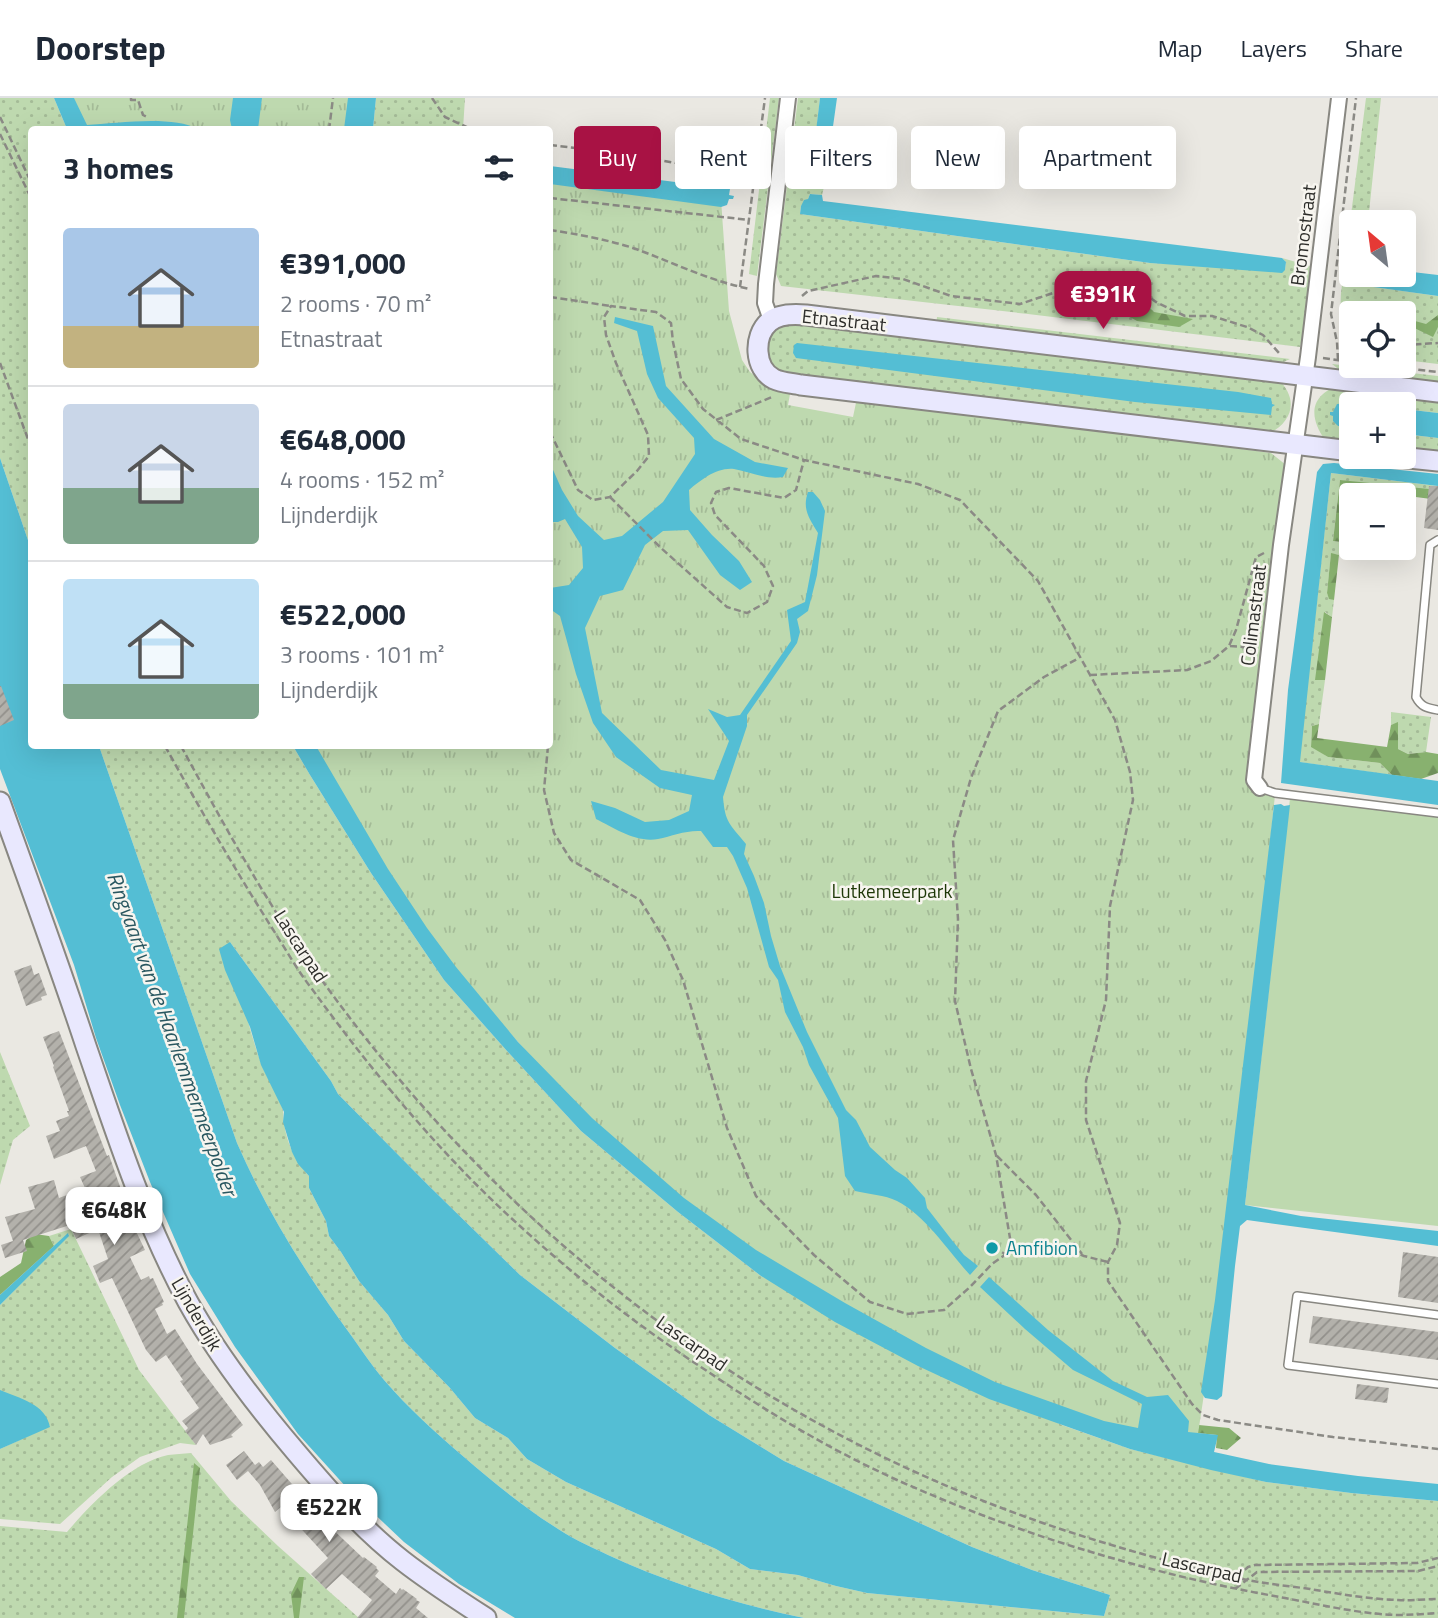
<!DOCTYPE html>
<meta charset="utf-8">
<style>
body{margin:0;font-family:"Titillium Web",sans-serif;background:#f2f2f3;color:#1f2937;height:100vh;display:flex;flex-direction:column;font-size:26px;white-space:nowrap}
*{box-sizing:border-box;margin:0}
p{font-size:23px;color:#747a83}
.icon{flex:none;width:38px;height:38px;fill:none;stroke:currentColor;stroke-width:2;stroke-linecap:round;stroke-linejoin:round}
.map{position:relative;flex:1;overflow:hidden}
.sheet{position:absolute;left:28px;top:28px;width:525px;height:623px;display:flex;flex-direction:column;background:#fff;border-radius:7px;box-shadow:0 7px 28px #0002}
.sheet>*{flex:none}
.hud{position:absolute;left:574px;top:28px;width:665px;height:63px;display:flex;gap:14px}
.needle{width:46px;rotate:331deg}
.buttons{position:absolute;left:1339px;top:112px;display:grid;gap:14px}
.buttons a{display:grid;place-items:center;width:77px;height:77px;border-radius:7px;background:#fff;box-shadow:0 7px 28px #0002;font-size:35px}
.price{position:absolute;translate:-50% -60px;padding:0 16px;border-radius:14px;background:#fff;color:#222;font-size:23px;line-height:46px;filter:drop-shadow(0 2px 4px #0008)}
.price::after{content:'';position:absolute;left:50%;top:42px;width:21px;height:16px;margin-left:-10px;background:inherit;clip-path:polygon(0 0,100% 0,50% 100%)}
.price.current{background:#a81244;color:#fff}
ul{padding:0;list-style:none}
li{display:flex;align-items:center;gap:21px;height:175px;padding:0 35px}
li+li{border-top:2px solid #e0e1e3}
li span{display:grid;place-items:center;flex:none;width:196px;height:140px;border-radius:7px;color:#555}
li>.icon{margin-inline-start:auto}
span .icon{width:84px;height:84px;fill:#fffc;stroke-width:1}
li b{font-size:30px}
h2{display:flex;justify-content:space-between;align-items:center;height:84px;padding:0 35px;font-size:30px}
.tag{padding:0 24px;border-radius:7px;background:#fff;box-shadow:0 7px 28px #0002;font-size:24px;line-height:63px}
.tag.current{background:#a81244;color:#fff}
header{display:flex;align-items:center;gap:42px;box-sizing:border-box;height:98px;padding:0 35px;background:#fff;border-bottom:2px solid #e0e1e3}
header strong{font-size:33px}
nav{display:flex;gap:38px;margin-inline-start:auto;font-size:24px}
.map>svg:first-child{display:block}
</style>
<header>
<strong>Doorstep</strong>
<nav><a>Map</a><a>Layers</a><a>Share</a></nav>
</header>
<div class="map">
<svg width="1438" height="1520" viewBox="0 0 1438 1520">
<defs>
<pattern id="grass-dots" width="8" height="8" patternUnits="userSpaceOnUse" patternTransform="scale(1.75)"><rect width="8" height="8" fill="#bed9af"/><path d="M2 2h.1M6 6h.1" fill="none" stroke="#a4bb97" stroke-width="1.8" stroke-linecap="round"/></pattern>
<pattern id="forest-firs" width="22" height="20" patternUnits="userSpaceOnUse" patternTransform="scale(1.75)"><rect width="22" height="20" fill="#88b16f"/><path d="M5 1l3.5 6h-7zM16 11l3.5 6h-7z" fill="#70905b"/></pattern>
<pattern id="park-tufts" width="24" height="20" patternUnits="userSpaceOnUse" patternTransform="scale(1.75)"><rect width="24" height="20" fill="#bed9af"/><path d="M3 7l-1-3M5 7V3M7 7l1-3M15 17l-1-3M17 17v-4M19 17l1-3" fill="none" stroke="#a4bb97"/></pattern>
<pattern id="building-hatch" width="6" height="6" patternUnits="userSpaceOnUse" patternTransform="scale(1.75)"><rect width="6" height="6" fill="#b3b1ab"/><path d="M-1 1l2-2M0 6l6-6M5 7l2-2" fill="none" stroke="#92908b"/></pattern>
</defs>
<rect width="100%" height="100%" fill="#eae8e2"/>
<!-- grass -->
<path fill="url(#grass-dots)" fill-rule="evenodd" d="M0,0H54L67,31L32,32L31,451L0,360Z
M376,0H465L463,31H373Z
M770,0H779L757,178L749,176Z
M798,0H820L814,53L817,85H825L822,97L810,96L808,101L801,108L800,116L1150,165L1285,172L1286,164L1282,160L1310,168L1304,232L1300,249L1028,216L781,188L776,176Z
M1366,0H1381L1368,124H1351V177H1359L1360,187L1438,198V266L1404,262V215H1351V255C1341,243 1340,210 1341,195Z
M937,219L1290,261L1275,268L936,228Z
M784,223L1278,281C1299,301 1293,324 1268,336L796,282C789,278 781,276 775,271C763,262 765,240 775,230C778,227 781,226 784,223Z
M1332,266L1438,278V287L1346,277Z
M1341,287L1438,297V315L1404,311V306L1348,305L1333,318L1338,328L1351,330V345L1325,342C1308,318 1310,296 1341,287Z
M1404,336L1438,340V356L1404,352Z
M1331,375L1438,388V402L1340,382L1333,443L1341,444L1339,457L1331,456L1327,495L1329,500L1334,502L1332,519L1325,514L1316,582H1325L1319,626L1312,628L1311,648L1328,659L1380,665L1392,677L1299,664Z
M1391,614L1431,619L1426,654L1408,656L1398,651V625L1391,627Z
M99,648H293L310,677L371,775L444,882L507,953L581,1033L678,1114L761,1178L1062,1327L1130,1351L1266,1384L1351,1395L1438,1403V1520H804C736,1506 671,1486 608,1457C589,1448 569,1439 552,1427C521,1407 492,1383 464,1359C436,1335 408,1310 384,1282C373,1269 363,1254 353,1240C308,1179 267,1114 237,1045ZM230,844L331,983L338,996L428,1087L520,1177L615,1250L709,1317L784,1363L972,1449L1032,1472L1110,1497L1104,1518L867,1495L836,1488L798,1477L750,1471L716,1451L566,1384L527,1361L508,1340L475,1320L450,1290L404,1243L388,1217L359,1183L341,1154L329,1138L326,1123L309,1090V1078C295,1063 287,1046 284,1025C283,1019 284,1015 282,1009C277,994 267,981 261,965C247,927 239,885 230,844Z
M0,954L30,1028L13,1042L0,1087Z
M71,1131L139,1272L196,1347L180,1345L140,1359L112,1379L60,1426L0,1421V1351L50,1328L0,1293V1207L69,1137L68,1136L54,1148L49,1138Z
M191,1355L231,1403L278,1448L359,1520H0V1428L67,1434C91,1406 130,1365 168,1357C175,1356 183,1356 191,1355Z"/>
<!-- forest -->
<path fill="url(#forest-firs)" d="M1078,193L1077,206L1084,207L1096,196L1109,205L1118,197L1128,209L1141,201L1154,214L1193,221L1179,229L1137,223L1123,215L1087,210L1078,219L1069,205Z
M1438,217V229L1433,239L1404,225V220L1426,226Z
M1340,382L1429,391L1431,401L1347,390L1341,444L1333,443Z
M1331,455L1339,457L1334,502L1329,501L1327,495Z
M1324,514L1332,519L1325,582H1315Z
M1398,624V651L1408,656L1426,654L1438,656V675L1421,681L1392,677L1380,665L1328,659L1311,649L1312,628L1319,626L1317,640L1387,649L1391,627Z
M35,1136L49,1138L54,1148L0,1197V1179L21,1165L26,1142Z
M1199,1327L1229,1330L1241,1340L1227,1352L1216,1350L1217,1337L1197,1335Z
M194,1365L200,1370L184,1520H177Z
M299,1479H304L299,1520H294L291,1496Z"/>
<!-- park -->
<path fill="url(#park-tufts)" d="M64,0H358L354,32L75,31Z
M550,82L721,102L729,213L742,262L750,274L770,290L790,296L788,307L853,319L857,300L904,305L1271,355L1286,367L1249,684C1252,697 1264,696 1275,697L1231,1118L1196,1349L1118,1338L985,1288L741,1153L596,1032L431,846L310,648H550Z"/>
<!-- garden -->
<path fill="#bed9af" d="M1290,700L1438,717V1128L1245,1107Z"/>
<!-- water -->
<path fill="#54bed4" d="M54,0H74L87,27C117,25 173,17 198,31H67Z
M233,0H262L258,31H232L230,22Z
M348,0H376L373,31H344Z
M820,0H837L825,85H811V74Z
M550,68L730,91L729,97L734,98L733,101H729L727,107L721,109L550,86Z
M810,96L822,97L823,103L1282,160L1286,164L1285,172L1282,175L1150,165L800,116L801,108L804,102L808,101Z
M1404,173L1438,177V198L1359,187V177H1404Z
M615,219L653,228L666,288L714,341L755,364L788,370L783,379C766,382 751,374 734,371C717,369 701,382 689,392L690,412L712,437L739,463L752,484L740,492L720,477L688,432L663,433L645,447L623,492L600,498L585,530L602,615L661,672L714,682L729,643L708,611L727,619L740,617L791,543L787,512L805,504L818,435C809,420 802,411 808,394H813L820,402L825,413L817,477L808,513L797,521L800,534L797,545L747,617V628L723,699C725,725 730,726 746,746L744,756L754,778L764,805L771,838L780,868L807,934L846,1012L856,1022L870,1049L895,1072L907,1080L925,1100L927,1110L951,1141L964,1157L978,1168L970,1177C949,1154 925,1117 897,1103C885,1097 868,1096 855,1093L845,1078L838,1020L809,967L803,949L785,914L778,882L769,869L747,790L733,758L727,749H713L701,733C686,732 672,738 658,741C636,745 614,730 596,721L591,703L615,710L645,724L669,722L689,713L692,697L660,690L616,659L593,625L576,576L560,518L550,511V490L569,487L583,470L582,449L565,421L558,424H550V365L562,392L578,418L604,442L622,438L663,404L695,356L694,340L658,300L647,276L637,233L614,225Z
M797,245L1238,294L1271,300L1272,306L1275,307L1272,309L1271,317L1135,304L796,260L793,255L794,247Z
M1348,305L1362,306H1351V330L1338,328L1333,323V318L1330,317V314H1333L1337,306Z
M1404,311L1438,315V340L1404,336Z
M0,360L31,451L32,648H99L237,1045C267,1114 308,1179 353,1240C363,1254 373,1269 384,1282C408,1310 436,1335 464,1359C492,1383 521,1407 552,1427C569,1439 589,1448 608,1457C671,1486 736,1506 804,1520H515L459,1486L404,1444L347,1390L298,1336L235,1249L190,1176L150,1084L120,1007L96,940L74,867L0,671Z
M1334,365L1438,376V388L1331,375L1300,664L1438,683V707L1281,685L1288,592L1317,374L1323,366Z
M293,648H316L388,771L427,830L456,869L518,944L592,1020L684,1100L756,1152L845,1205L926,1250L995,1284L1104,1323L1138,1330L1142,1306L1073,1272L1025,1231L980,1189L989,1179L1048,1232L1113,1283L1147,1299L1168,1297L1189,1323L1188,1334L1218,1337L1214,1354L1269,1366L1358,1378L1438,1386V1403L1351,1395L1266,1384L1211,1372L1130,1351L989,1301L918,1268L835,1224L761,1178L678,1114L581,1033L507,953L444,882L371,775L310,677Z
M1281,706L1284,708L1290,707L1245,1107L1301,1118L1438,1133V1148L1247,1122L1240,1128L1235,1168L1222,1298L1217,1302L1205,1300L1201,1294L1215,1202L1274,707Z
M230,844L331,983L338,996L428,1087L520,1177L615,1250L709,1317L784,1363L972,1449L1032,1472L1110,1497L1104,1518L867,1495L836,1488L798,1477L750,1471L716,1451L566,1384L527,1361L508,1340L475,1320L450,1290L404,1243L388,1217L359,1183L341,1154L329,1138L326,1123L309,1090V1078L298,1066L292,1054L283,1024L284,1014L261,967L250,929L225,872L219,851Z
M68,1135L69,1138L0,1207V1197Z
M0,1292C19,1300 46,1306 50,1329L0,1351Z"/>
<!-- building -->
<path fill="url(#building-hatch)" d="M1429,388H1438V432L1424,430Z
M0,588H1L14,622L0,628Z
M31,867L34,877L39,875L47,897L41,899L42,902L26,908L14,873Z
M59,933L107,1058L109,1057L134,1129L145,1152L130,1159L141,1182L149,1178L150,1181L153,1180L164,1204L162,1205L163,1207L155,1211L167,1236L175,1231L197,1266L243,1327L231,1337L233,1339L210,1347L203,1336L196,1347L185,1333L188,1330L182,1323L199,1310L180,1283L183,1282L166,1257L156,1264L146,1252L112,1180L100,1185L93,1168L108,1161L98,1131L76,1141L70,1127L23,1142L27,1153L5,1160L1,1147L13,1143L5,1119L35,1111L28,1089L54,1082L59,1100L85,1090L80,1079L96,1073L86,1048L54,1061L46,1038L60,1033L56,1023L69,1018L67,1013H69L53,969L54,968L43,939Z
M1403,1154L1438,1159V1205L1398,1199Z
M1313,1218L1438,1234V1262L1309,1245Z
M1357,1286L1389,1290L1387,1305L1355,1301Z
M244,1353L255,1367L259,1364L263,1369L271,1362L326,1425L363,1460L364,1459L377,1469L376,1470L379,1473L375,1478L396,1496L400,1490L402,1492L403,1491L417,1501L416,1502L420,1504L416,1510L428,1520H357L372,1502L342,1476L326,1491L311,1476L328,1460L281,1409L275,1414L260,1387L248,1373L237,1382L226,1367Z"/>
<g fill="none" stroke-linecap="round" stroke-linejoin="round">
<!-- lane casing -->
<g stroke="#888781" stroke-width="10">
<path id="lane" d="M1438,442L1430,447L1416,599C1421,609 1427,610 1438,612
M1260,690L1275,695L1438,715
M1438,1217L1297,1198L1288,1267L1438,1286"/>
</g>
<!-- street casing -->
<g stroke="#888781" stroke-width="18">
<path id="street" d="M771,222L765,205L766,186L788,0
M1260,690L1254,682L1281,447L1308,259L1339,0"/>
</g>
<!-- secondary casing -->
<g stroke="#888781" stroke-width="23">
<path id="secondary" d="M1351,353L801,287C793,285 782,285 774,281C754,271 753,238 769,224C778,216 795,216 806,217L1438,294
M1399,359L1438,363
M0,704C29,785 59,866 86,948C116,1035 144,1123 188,1204C218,1258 256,1307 296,1354C329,1393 363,1432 403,1463C430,1484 458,1502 486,1520"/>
</g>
<!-- path -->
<path stroke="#8b8a85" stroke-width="2.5" stroke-dasharray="7 3.5" stroke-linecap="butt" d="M131,0V2H138L143,17L147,19
M432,0L445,19L473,32
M0,19L32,86
M329,32L333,0
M0,36L32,102
M550,47L633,57L755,80
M550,100L750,122
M550,132C576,136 610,142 636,151C674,165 710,183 750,191
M740,189L765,0
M802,198L808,193L876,178L903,181L951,198L1020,206L1104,178L1125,181L1156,204L1185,218H1212L1247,229L1263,237L1279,255
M550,199L611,208
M1404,247L1438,245
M1323,260L1351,264
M1339,260L1342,256L1351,254
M1338,262L1337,244L1331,216L1356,0
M0,265L32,352
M1387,268L1438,274
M716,322L772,299
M550,334L578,392L593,402L610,399L637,373L649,358L648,337L616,265L606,237L604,219L611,208L656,214L671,225L673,244L681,281L703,311L741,341L804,362L918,386L960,402L1038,483L1115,622L1130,674L1133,702L1110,808L1106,902L1086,983V1022L1120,1125L1117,1147L1108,1164V1183L1192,1306L1203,1317L1218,1322L1333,1339L1438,1351
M610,399L661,450L727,509L747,515L767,504L773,488L764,468L715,417L711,405L716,394L729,390L784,400L796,392L804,362
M1230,548L1255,550
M1090,577L1187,572L1211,563L1229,548L1236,532L1256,459L1264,455
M165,648C199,709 234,770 272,830C285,850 297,872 312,891C373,975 443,1059 521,1129C579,1182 641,1230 707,1273C767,1314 831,1352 897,1382C969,1414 1043,1441 1119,1462C1174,1478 1229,1490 1285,1500C1322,1507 1360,1516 1397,1517C1411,1517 1425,1516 1438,1515
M181,648C224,727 268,808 321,881C519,1156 789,1353 1115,1448C1158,1461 1203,1472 1247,1482C1268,1486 1289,1488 1310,1491C1339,1496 1369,1501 1398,1502C1411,1503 1425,1501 1438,1501
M548,648L544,692L554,735L571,762L640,802L665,842L683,882L727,1030L756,1098L814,1157L870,1204L907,1216L944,1212L970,1189L992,1166L1012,1152L1036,1146L1057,1147L1084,1158L1108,1164
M997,1058L1036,1097L1082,1156
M993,1149L1005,1156
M1012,1152L996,1057L971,971L955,903L958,821L953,742L971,680L998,613L1044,579L1079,560
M1237,1479L1248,1469L1255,1467L1417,1465L1438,1460
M1235,1491L1257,1474L1418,1473L1438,1468"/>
<!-- lane -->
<use href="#lane" stroke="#fff" stroke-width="7"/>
<!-- street -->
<use href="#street" stroke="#fff" stroke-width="14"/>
<!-- secondary -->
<use href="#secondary" stroke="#e9e8fe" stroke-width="19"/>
</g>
<!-- markers -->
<circle fill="#0f9aa8" stroke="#f7f5ef" stroke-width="2.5" cx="992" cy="1150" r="7"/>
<g text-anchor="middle" stroke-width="5" stroke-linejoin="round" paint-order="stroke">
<!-- street labels -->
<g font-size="19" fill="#2d2d2a" stroke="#f7f5ef">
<text transform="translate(1303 137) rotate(-83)" y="7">Bromostraat</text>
<text transform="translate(844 222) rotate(6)" y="7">Etnastraat</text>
<text transform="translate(1253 517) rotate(-83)" y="7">Colimastraat</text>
<text transform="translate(301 848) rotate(57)" y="7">Lascarpad</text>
<text transform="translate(197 1216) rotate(60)" y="7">Lijnderdijk</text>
<text transform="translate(692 1245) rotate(35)" y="7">Lascarpad</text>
<text transform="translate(1202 1469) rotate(13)" y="7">Lascarpad</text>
</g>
<!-- park labels -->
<g font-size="19" fill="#1d3707" stroke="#f7f5ef">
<text x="892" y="800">Lutkemeerpark</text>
</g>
<!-- culture labels -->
<g font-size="19" fill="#0d838f" stroke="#f7f5ef" text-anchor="start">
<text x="1006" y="1157">Amfibion</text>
</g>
<!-- water labels -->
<g font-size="21" font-style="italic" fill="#295760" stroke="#f7f5ef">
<text transform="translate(172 936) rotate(70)" y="7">Ringvaart van de Haarlemmermeerpolder</text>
</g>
</g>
</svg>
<div class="buttons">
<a><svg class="needle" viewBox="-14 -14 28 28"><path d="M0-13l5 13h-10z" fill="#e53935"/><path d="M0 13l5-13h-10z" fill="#747a83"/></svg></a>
<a><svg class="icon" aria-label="locate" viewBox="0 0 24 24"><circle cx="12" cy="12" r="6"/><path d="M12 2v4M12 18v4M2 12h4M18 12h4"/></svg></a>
<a>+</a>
<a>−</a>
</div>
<b class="price current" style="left:1103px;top:233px">€391K</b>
<b class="price" style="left:114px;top:1149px">€648K</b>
<b class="price" style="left:329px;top:1446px">€522K</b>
<div class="hud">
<a class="tag current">Buy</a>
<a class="tag">Rent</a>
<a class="tag">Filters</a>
<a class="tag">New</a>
<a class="tag">Apartment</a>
</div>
<section class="sheet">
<h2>3 homes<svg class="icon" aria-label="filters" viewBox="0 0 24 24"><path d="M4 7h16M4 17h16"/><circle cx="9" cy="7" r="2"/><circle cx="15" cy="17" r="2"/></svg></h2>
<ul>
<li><span style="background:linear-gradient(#a9c7e8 70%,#c2b280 0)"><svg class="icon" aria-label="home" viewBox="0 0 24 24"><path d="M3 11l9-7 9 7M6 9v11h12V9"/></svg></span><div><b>€391,000</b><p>2 rooms · 70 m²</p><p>Etnastraat</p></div></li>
<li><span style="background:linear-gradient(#c9d6e8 60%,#7fa58c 0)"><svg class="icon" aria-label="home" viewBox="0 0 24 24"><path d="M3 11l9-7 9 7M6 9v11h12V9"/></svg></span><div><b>€648,000</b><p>4 rooms · 152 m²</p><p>Lijnderdijk</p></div></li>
<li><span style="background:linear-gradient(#bfe0f5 75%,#7fa58c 0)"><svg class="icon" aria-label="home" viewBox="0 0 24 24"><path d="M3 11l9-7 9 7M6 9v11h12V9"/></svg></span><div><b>€522,000</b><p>3 rooms · 101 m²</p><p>Lijnderdijk</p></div></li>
</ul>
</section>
</div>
